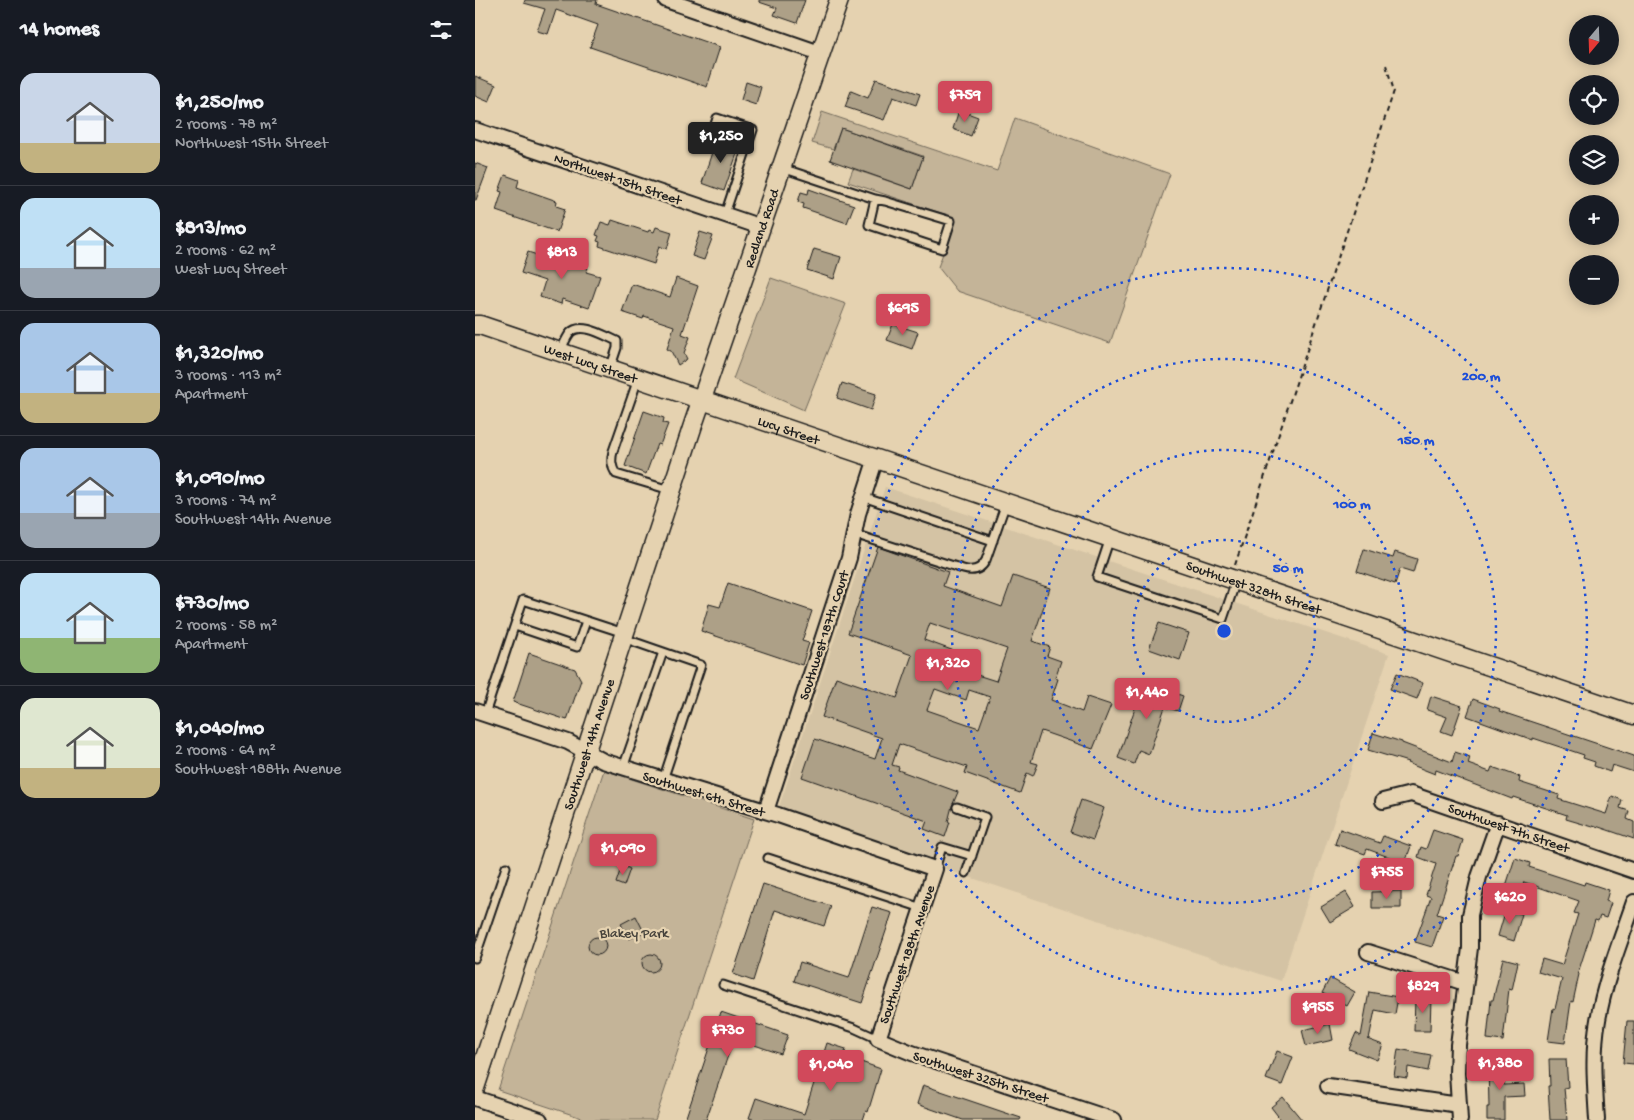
<!DOCTYPE html>
<meta charset="utf-8">
<style>
body{margin:0;font-family:"Gochi Hand",sans-serif;background:#242831;color:#f1f3f6;height:100vh;display:flex;flex-direction:column;font-size:19px;white-space:nowrap}
*{box-sizing:border-box;margin:0}
p{font-size:16px;color:#9ea1a6}
.icon{flex:none;width:28px;height:28px;fill:none;stroke:currentColor;stroke-width:2;stroke-linecap:round;stroke-linejoin:round}
.map{position:relative;flex:1;overflow:hidden}
.side{display:flex;flex-direction:column;background:#171b24;width:475px}
.side>*{flex:none}
.needle{width:32px;rotate:199deg}
.fabs{position:absolute;left:1094px;top:15px;display:grid;gap:10px}
.fabs a{display:grid;place-items:center;width:50px;height:50px;border-radius:50%;background:#171b24;box-shadow:0 2px 12px #0003;font-size:25px}
.price{position:absolute;translate:-50% -42px;padding:0 11px;border-radius:5px;background:#d1495b;color:#fff;font-size:16px;line-height:32px;filter:drop-shadow(0 1px 2px #0008)}
.price::after{content:'';position:absolute;left:50%;top:30px;width:15px;height:11px;margin-left:-8px;background:inherit;clip-path:polygon(0 0,100% 0,50% 100%)}
.price.on{background:#222;color:#fff}
ul{padding:0;list-style:none}
li{display:flex;align-items:center;gap:15px;height:125px;padding:0 20px}
li+li{border-top:1px solid #363941}
li span{display:grid;place-items:center;flex:none;width:140px;height:100px;border-radius:15px;color:#555}
li>.icon{margin-inline-start:auto}
span .icon{width:60px;height:60px;fill:#fffc;stroke-width:1}
li b{font-size:21px}
h2{display:flex;justify-content:space-between;align-items:center;height:60px;padding:0 20px;font-size:21px}
main{display:flex;flex:1;min-height:0}
.map>svg:first-child{display:block}
</style>
<main>
<section class="side">
<h2>14 homes<svg class="icon" aria-label="filters" viewBox="0 0 24 24"><path d="M4 7h16M4 17h16"/><circle cx="9" cy="7" r="2"/><circle cx="15" cy="17" r="2"/></svg></h2>
<ul>
<li><span style="background:linear-gradient(#c9d6e8 70%,#c2b280 0)"><svg class="icon" aria-label="home" viewBox="0 0 24 24"><path d="M3 11l9-7 9 7M6 9v11h12V9"/></svg></span><div><b>$1,250/mo</b><p>2 rooms · 78 m²</p><p>Northwest 15th Street</p></div></li>
<li><span style="background:linear-gradient(#bfe0f5 70%,#9aa5b1 0)"><svg class="icon" aria-label="home" viewBox="0 0 24 24"><path d="M3 11l9-7 9 7M6 9v11h12V9"/></svg></span><div><b>$813/mo</b><p>2 rooms · 62 m²</p><p>West Lucy Street</p></div></li>
<li><span style="background:linear-gradient(#a9c7e8 70%,#c2b280 0)"><svg class="icon" aria-label="home" viewBox="0 0 24 24"><path d="M3 11l9-7 9 7M6 9v11h12V9"/></svg></span><div><b>$1,320/mo</b><p>3 rooms · 113 m²</p><p>Apartment</p></div></li>
<li><span style="background:linear-gradient(#a9c7e8 65%,#9aa5b1 0)"><svg class="icon" aria-label="home" viewBox="0 0 24 24"><path d="M3 11l9-7 9 7M6 9v11h12V9"/></svg></span><div><b>$1,090/mo</b><p>3 rooms · 74 m²</p><p>Southwest 14th Avenue</p></div></li>
<li><span style="background:linear-gradient(#bfe0f5 65%,#8fb573 0)"><svg class="icon" aria-label="home" viewBox="0 0 24 24"><path d="M3 11l9-7 9 7M6 9v11h12V9"/></svg></span><div><b>$730/mo</b><p>2 rooms · 58 m²</p><p>Apartment</p></div></li>
<li><span style="background:linear-gradient(#dfe7d0 70%,#c2b280 0)"><svg class="icon" aria-label="home" viewBox="0 0 24 24"><path d="M3 11l9-7 9 7M6 9v11h12V9"/></svg></span><div><b>$1,040/mo</b><p>2 rooms · 64 m²</p><p>Southwest 188th Avenue</p></div></li>
</ul>
</section>
<div class="map">
<svg width="1159" height="1120" viewBox="0 0 1159 1120">
<rect width="100%" height="100%" fill="#e5d2b0"/>
<filter id="ink" filterUnits="userSpaceOnUse"><feTurbulence type="fractalNoise" baseFrequency=".02" numOctaves="2"/><feDisplacementMap in="SourceGraphic" scale="10" xChannelSelector="R" yChannelSelector="G"/><feConvolveMatrix kernelMatrix="1 2 1 2 8 2 1 2 1" color-interpolation-filters="sRGB"/></filter>
<g filter="url(#ink)">
<!-- built -->
<path fill="#d4c3a4" d="M410,487L914,654L806,981L302,813Z"/>
<!-- green -->
<path fill="#c4b498" stroke="#70685a" d="M347,112L522,171L540,118L695,174L635,343L482,291L463,267L481,218L373,182L378,169L437,189L448,156L366,128L358,149L337,143Z
M296,278L371,304L329,410L258,379Z
M129,770L279,819L180,1120H113L23,1090Z"/>
<!-- building -->
<path fill="#ada087" stroke="#1c1c1c" fill-rule="evenodd" d="M50,0H122L121,4L245,47L232,87L115,47L123,25L81,10L73,34L62,31L70,9L49,3Z
M284,0H330L322,23L299,15L302,8L284,2Z
M0,76L21,85L14,102L0,96Z
M401,79L445,94L441,105L418,97L409,120L370,107L376,91L393,98Z
M271,82L286,87L281,105L266,100Z
M484,110L503,117L496,136L478,129Z
M366,128L448,157L437,189L355,160Z
M242,137L265,145L249,191L227,183Z
M0,163L13,168L1,200H0Z
M30,175L44,180L42,187L82,201L81,206L90,209L82,232L21,211L27,192L24,191Z
M334,189L379,205L372,223L328,208L329,204L323,202L326,192L333,194Z
M137,220L173,232L174,230L179,232L181,227L197,232L192,249L184,246L179,264L124,246L125,242L122,241L124,236L121,235L126,222L135,225Z
M225,232L238,236L229,260L217,256Z
M339,249L366,257L359,279L332,270Z
M53,252L99,267L100,263L113,268L111,272L125,276L114,308L87,299L86,304L65,297L70,281L46,273Z
M201,278L223,286L207,334L215,337L209,353L212,359L203,365L196,351L192,349L199,326L169,316L168,319L147,312L157,284L195,297Z
M418,324L443,332L437,349L412,340Z
M367,383L401,394L396,410L362,398Z
M169,411L189,418L188,423L193,424L185,445L182,444L171,474L150,466Z
M403,547L473,572L468,586L527,607L538,576L575,588L557,641L575,647L572,656L586,661L580,678L583,679L576,700L607,712L612,697L636,705L618,749L566,731L556,762L563,764L558,776L552,773L545,793L490,773L492,767L424,744L417,765L424,767L423,770L483,792L477,806L473,822H475L470,837L449,829L452,821L327,777L340,739L400,759L407,738L347,717L361,677L422,698L437,655L373,633ZM455,623L532,649L521,681L499,674L504,660L449,640ZM460,689L491,700L494,690L515,697L504,728L452,710Z
M889,549L918,558L920,552L942,559L938,573L925,569L920,584L882,571Z
M253,583L337,611L327,641L334,643L327,665L226,631L234,604L245,607Z
M684,623L714,633L705,660L674,649Z
M54,653L100,669L106,680L92,720L38,702Z
M922,673L948,683L942,699L915,689Z
M669,682L708,696L703,711L690,707L674,754L664,750L659,764L643,758Z
M956,696L987,706L977,735L966,731L972,717L952,710Z
M998,699L1025,709L1024,711L1159,756V772L1137,765L1135,772L1119,766L1120,762L1108,758L1109,755L1058,738V740L992,716Z
M898,733L927,742V743L977,762L980,752L995,757L993,764L1015,772L1017,767L1045,777L1044,782L1084,795L1083,799L1131,814L1137,796L1147,800L1145,808L1154,811L1152,819L1159,822V839L1118,825V827L1091,819L1092,815L1038,797L1037,799L961,770L960,774L932,763L933,762L893,750Z
M606,800L629,808L618,840L595,832Z
M865,829L905,843L908,836L936,846L930,863L892,849L890,854L860,844Z
M958,830L988,840L983,856H981L962,914L968,916L957,947L940,942L956,897L951,895L961,864L943,857L946,847L951,849Z
M1040,858L1055,863L1054,867L1109,885L1110,882L1134,890L1131,901L1136,903L1131,918L1125,916L1123,921L1120,920L1103,973L1104,974L1098,1002L1096,1001L1090,1043L1073,1041L1078,1008L1080,1009L1087,979L1063,972L1067,959L1087,965L1103,914L1099,913L1104,901L1049,882L1045,894L1030,889Z
M147,865L155,869L149,886L141,883Z
M288,884L356,906L349,926L300,910L278,981L258,974Z
M926,891V908H897V892Z
M871,892L880,907L855,922L846,907Z
M397,907L417,913L387,1003L319,981L325,962L374,978Z
M1031,909L1047,914L1039,941L1023,936Z
M161,916L169,932L154,939L146,924Z
M113 946a9 9 0 1 1 18 0a9 9 0 1 1-18 0Z
M167 963a9 9 0 1 1 18 0a9 9 0 1 1-18 0Z
M1028,958L1043,962L1037,990L1034,989L1028,1041L1012,1039L1016,1000H1018Z
M855,978L880,992L872,1006L847,993Z
M894,992L923,997L920,1014L900,1010L894,1039H892L908,1045L902,1060L874,1049L881,1033L886,1036Z
M940,998H956L955,1031H939Z
M246,1012L313,1035L306,1054L259,1038L231,1120H210Z
M1152,1021H1159V1064L1148,1063Z
M855,1024L858,1040L831,1046L827,1030Z
M352,1043L371,1049L369,1056L406,1069L393,1112L391,1111L388,1120H281L274,1118L281,1098L329,1114Z
M923,1049L956,1055L953,1071L933,1067L932,1078L919,1076Z
M802,1051L818,1057L807,1085L791,1079Z
M1074,1059H1091L1093,1087L1089,1088L1092,1120H1075L1073,1086H1075Z
M1029,1061V1085L1049,1084L1050,1096L1029,1097V1120H1012V1107H1014L1013,1062Z
M448,1085L546,1118L545,1120H488L442,1104Z
M808,1097L827,1120H806L796,1107Z"/>
<g fill="none" stroke-linecap="round" stroke-linejoin="round">
<!-- service casing -->
<g stroke="#1c1c1c" stroke-width="11">
<path id="service" d="M237,134L242,118L278,130L250,214
M307,168L400,199L410,201L476,221L467,249L394,225L400,199
M85,352C88,346 91,338 95,333C106,321 130,336 142,341V348L135,369
M163,379L138,451C136,460 136,466 141,474L195,490
M388,497L518,541
M379,534L488,569C498,572 506,570 511,560L531,503
M635,538L622,577L748,619L761,581
M40,626L102,647L111,621
M148,638L226,665L188,780
M10,714L48,600L149,633
M148,768L188,652
M482,807L510,817L491,873
M293,858L447,908
M460,869L467,847L497,856
M0,958L31,867
M248,985L379,1028L403,1039"/>
</g>
<!-- minor casing -->
<g stroke="#1c1c1c" stroke-width="18">
<path id="minor" d="M191,0L345,53
M0,130L286,227
M0,711L93,742L128,761L303,815L460,869L403,1039L437,1053L639,1120
M908,801L936,794L1159,871
M291,811L374,558L383,514L401,458
M893,952L990,983
M853,1086L984,1105
M0,1098L65,1120
M985,1120L982,1073L983,1045L995,948V915L1004,877L1023,823
M1122,1120C1120,1087 1117,1053 1123,1020C1130,979 1146,940 1159,902"/>
</g>
<!-- tertiary casing -->
<g stroke="#1c1c1c" stroke-width="21">
<g id="tertiary">
<path id="s1" d="M0,325H5L1159,715"/>
<path id="s2" d="M0,1088L218,425L364,0"/>
</g>
</g>
<!-- path -->
<path stroke="#1c1c1c" stroke-width="2" stroke-dasharray="5 4" stroke-linecap="butt" d="M760,565L919,91L911,65"/>
<!-- service -->
<use href="#service" stroke="#e5d2b0" stroke-width="7"/>
<!-- minor -->
<use href="#minor" stroke="#e5d2b0" stroke-width="14"/>
<!-- tertiary -->
<use href="#tertiary" stroke="#e5d2b0" stroke-width="18"/>
</g>
</g>
<!-- distance rings -->
<g fill="none" stroke="#1d4ed8" stroke-width="2.5" stroke-dasharray="2.5 5">
<circle cx="749" cy="631" r="91"/>
<circle cx="749" cy="631" r="181"/>
<circle cx="749" cy="631" r="272"/>
<circle cx="749" cy="631" r="363"/>
</g>
<g text-anchor="middle" stroke-width="4.5" stroke-linejoin="round" paint-order="stroke">
<!-- street labels -->
<g font-size="14" fill="#1c1c1c" stroke="#e5d2b0">
<text transform="translate(143 178) rotate(19)" y="5">Northwest 15th Street</text>
<text dy="5" stroke="none"><textPath href="#s2" startOffset="906">Redland Road</textPath></text>
<text dy="5" stroke="none"><textPath href="#s1" startOffset="122">West Lucy Street</textPath></text>
<text dy="5" stroke="none"><textPath href="#s1" startOffset="331">Lucy Street</textPath></text>
<text dy="5" stroke="none"><textPath href="#s1" startOffset="822">Southwest 328th Street</textPath></text>
<text transform="translate(348 635) rotate(-72)" y="5">Southwest 187th Court</text>
<text dy="5" stroke="none"><textPath href="#s2" startOffset="362">Southwest 14th Avenue</textPath></text>
<text transform="translate(229 793) rotate(17)" y="5">Southwest 6th Street</text>
<text transform="translate(1034 827) rotate(19)" y="5">Southwest 7th Street</text>
<text transform="translate(431 954) rotate(-71)" y="5">Southwest 188th Avenue</text>
<text transform="translate(506 1076) rotate(18)" y="5">Southwest 325th Street</text>
</g>
<!-- park labels -->
<g font-size="14" fill="#46423b" stroke="#e5d2b0">
<text x="159" y="937">Blakey Park</text>
</g>
</g>
<circle cx="749" cy="631" r="8" fill="#1d4ed8" stroke="#e5d2b0" stroke-width="2.5"/>
<g font-size="15" text-anchor="middle" font-weight="bold" fill="#1d4ed8" stroke="#e5d2b0" stroke-width="4.5" stroke-linejoin="round" paint-order="stroke">
<text x="1006" y="380">200 m</text>
<text x="941" y="444">150 m</text>
<text x="877" y="508">100 m</text>
<text x="813" y="572">50 m</text>
</g>
</svg>
<div class="fabs">
<a><svg class="needle" viewBox="-14 -14 28 28"><path d="M0-13l5 13h-10z" fill="#e53935"/><path d="M0 13l5-13h-10z" fill="#9ea1a6"/></svg></a>
<a><svg class="icon" aria-label="locate" viewBox="0 0 24 24"><circle cx="12" cy="12" r="6"/><path d="M12 2v4M12 18v4M2 12h4M18 12h4"/></svg></a>
<a><svg class="icon" aria-label="layers" viewBox="0 0 24 24"><path d="M12 4l9 5-9 5-9-5zM3 14l9 5 9-5"/></svg></a>
<a>+</a>
<a>−</a>
</div>
<b class="price" style="left:490px;top:123px">$759</b>
<b class="price on" style="left:246px;top:164px">$1,250</b>
<b class="price" style="left:87px;top:280px">$813</b>
<b class="price" style="left:428px;top:336px">$695</b>
<b class="price" style="left:473px;top:691px">$1,320</b>
<b class="price" style="left:672px;top:720px">$1,440</b>
<b class="price" style="left:148px;top:876px">$1,090</b>
<b class="price" style="left:912px;top:900px">$755</b>
<b class="price" style="left:1035px;top:925px">$620</b>
<b class="price" style="left:948px;top:1014px">$829</b>
<b class="price" style="left:843px;top:1035px">$955</b>
<b class="price" style="left:253px;top:1058px">$730</b>
<b class="price" style="left:1025px;top:1091px">$1,380</b>
<b class="price" style="left:356px;top:1092px">$1,040</b>
</div>
</main>
